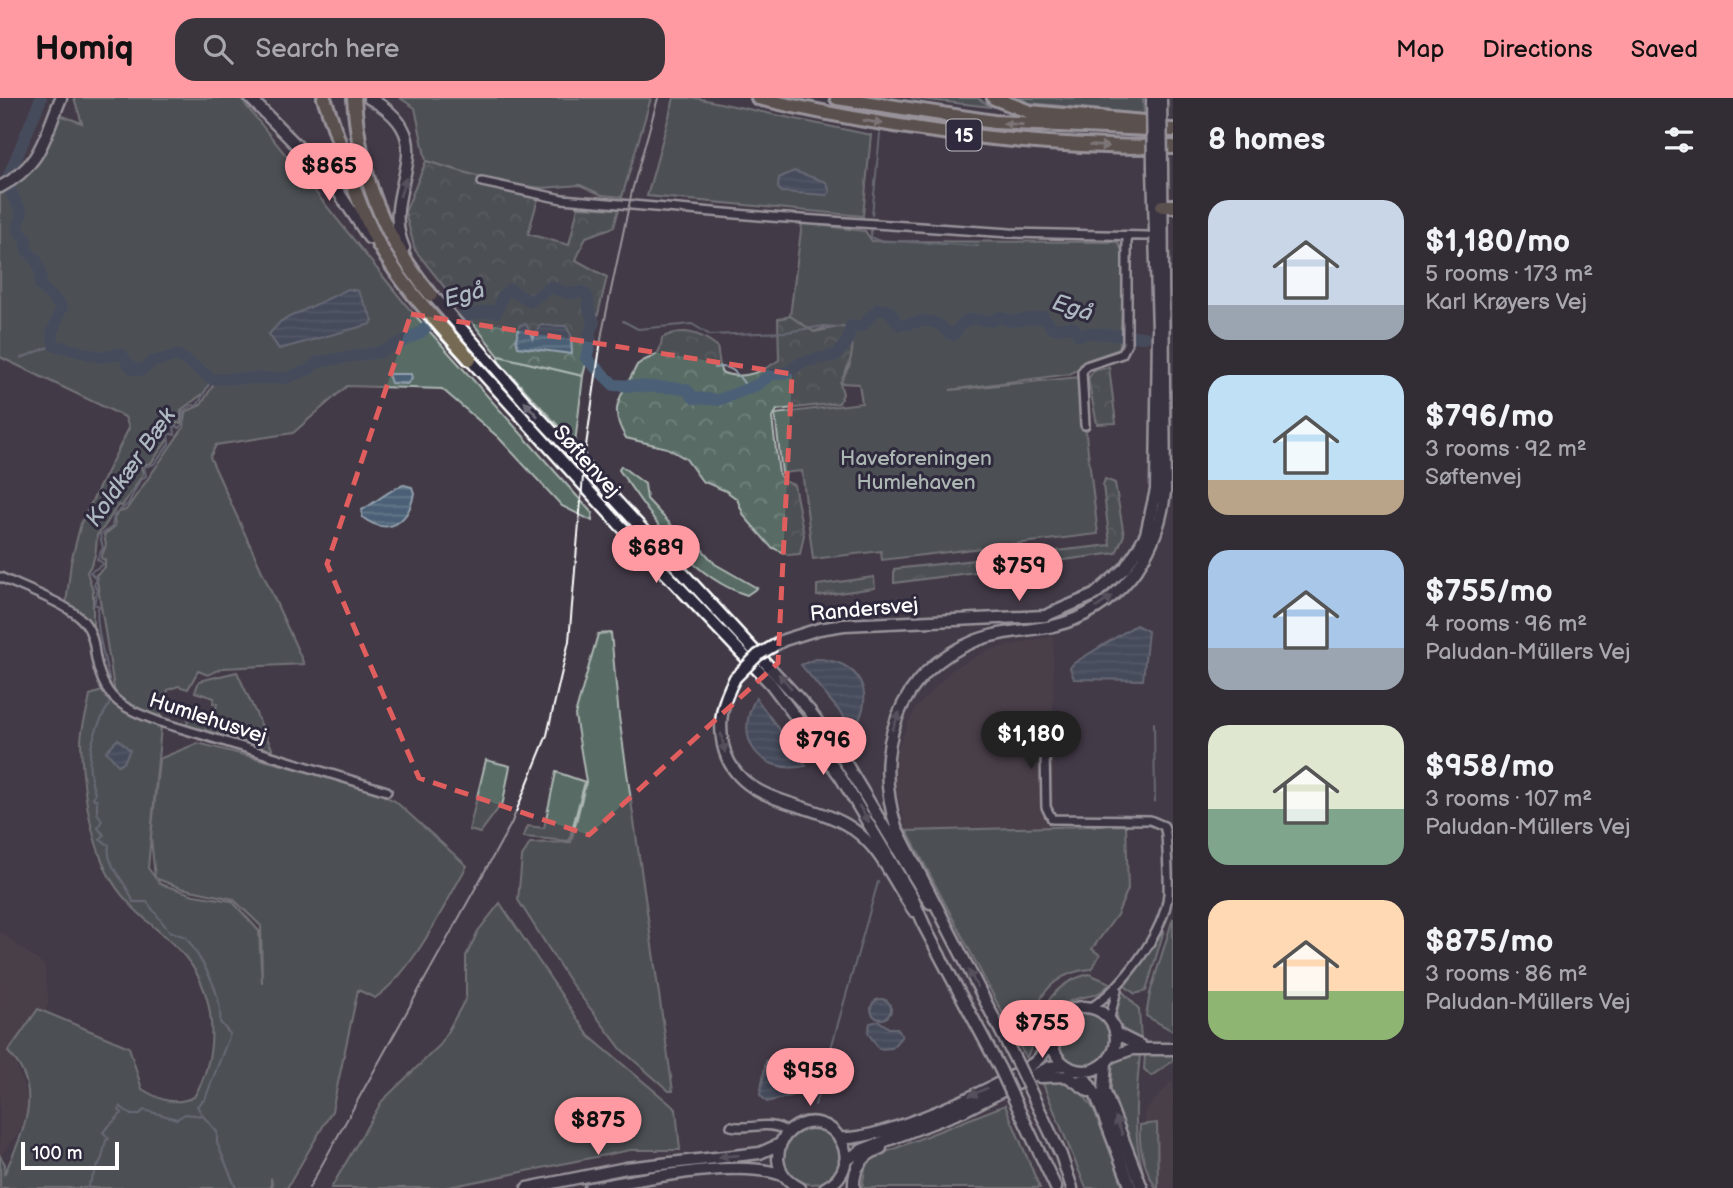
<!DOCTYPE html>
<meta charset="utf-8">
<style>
body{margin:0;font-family:"Balsamiq Sans",sans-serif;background:#3a343d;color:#f1f3f6;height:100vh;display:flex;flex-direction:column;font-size:26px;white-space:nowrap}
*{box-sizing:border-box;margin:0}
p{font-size:23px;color:#a8a7ad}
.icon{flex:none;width:38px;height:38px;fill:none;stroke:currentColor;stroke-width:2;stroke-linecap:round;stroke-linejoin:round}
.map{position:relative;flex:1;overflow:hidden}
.panel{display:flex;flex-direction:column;background:#322c35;width:560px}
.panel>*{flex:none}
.scale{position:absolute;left:21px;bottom:18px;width:98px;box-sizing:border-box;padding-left:7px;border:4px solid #fff;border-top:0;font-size:19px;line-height:24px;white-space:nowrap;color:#fff;-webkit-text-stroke:5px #2f2a3d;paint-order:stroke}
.price{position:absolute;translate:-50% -60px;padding:0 16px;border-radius:24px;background:#ff9aa2;color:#111;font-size:23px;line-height:46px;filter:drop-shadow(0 2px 4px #0008)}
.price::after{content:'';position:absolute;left:50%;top:42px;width:21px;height:16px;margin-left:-10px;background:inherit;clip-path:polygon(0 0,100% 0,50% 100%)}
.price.selected{background:#222;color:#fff}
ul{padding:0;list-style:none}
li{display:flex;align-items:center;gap:21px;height:175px;padding:0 35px}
li span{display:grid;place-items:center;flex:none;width:196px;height:140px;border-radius:21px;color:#555}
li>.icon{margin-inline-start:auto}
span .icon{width:84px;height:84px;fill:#fffc;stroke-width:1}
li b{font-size:30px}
h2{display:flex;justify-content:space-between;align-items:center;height:84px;padding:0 35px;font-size:30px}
header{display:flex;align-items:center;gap:42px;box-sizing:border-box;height:98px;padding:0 35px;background:#ff9aa2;color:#111}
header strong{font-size:33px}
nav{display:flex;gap:38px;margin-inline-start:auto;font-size:24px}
.search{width:490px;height:63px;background:#3a343d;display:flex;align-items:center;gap:18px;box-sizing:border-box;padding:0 24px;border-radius:21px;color:#a8a7ad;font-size:26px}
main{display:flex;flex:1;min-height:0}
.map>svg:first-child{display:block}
</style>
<header>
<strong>Homiq</strong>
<div class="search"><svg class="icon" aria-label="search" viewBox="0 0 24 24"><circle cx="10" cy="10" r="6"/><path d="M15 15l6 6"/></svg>Search here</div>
<nav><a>Map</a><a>Directions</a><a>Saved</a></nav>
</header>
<main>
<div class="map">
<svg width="1173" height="1090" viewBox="0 0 1173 1090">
<defs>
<pattern id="forest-crowns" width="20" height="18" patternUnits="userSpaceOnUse" patternTransform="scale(1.75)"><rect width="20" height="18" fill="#596c65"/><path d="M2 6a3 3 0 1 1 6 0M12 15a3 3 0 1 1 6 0" fill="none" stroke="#72827c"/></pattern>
<pattern id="water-rules" width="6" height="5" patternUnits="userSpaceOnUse" patternTransform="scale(1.75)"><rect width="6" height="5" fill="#4b6176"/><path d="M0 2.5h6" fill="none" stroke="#66798b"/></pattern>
</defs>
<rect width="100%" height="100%" fill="#433a47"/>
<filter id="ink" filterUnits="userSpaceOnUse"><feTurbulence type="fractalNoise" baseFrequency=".0143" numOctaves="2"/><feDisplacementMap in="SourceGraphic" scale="14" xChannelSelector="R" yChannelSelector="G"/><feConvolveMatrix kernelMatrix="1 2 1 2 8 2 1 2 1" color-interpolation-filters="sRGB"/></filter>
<g filter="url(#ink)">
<!-- built -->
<path fill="#51454e" d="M1053,538V729L907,733L894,682L896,653L915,611L952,572L988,552Z
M0,834L44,867L49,905L14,961L33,1016L0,1058Z
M1173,982V1090H1158L1144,1014Z"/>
<!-- green -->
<path fill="#596c65" stroke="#acb6b2" stroke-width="2" d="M74,0H240L406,207L592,415V423L562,408L498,339L442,291L347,288L293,335L216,347L210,359L304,566L223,570L208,577L198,573L188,591L178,588L168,592L159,621L140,613L115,596L96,477L105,469V462L101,460L106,447L104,437L115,428L114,420L119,414L126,412L184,329L185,314L201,307L215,284L285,282L311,272L318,267L363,257L377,258L413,241L409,238L376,253L318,262L290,276L213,279L204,295L181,312V325H174L164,337L167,343L151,365L141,367L143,376L122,408L118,407C110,418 107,428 97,437C96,453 96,461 87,474L93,493V526L66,507L71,464L81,425L129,330L125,319L0,259V94C41,73 42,57 60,17L82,25Z
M400,0H651L622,99L602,97L580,87L543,90L500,85L426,63L415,10Z
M674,0H696L871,37L863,118L647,98Z
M911,0H978L991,9Z
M1018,0H1143L1144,16L1029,5Z
M802,125L865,133L872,143L1118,144L1124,157L1120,251L1091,261L1070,276L950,292L1079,279L1098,436L882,462L881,453L813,461L802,373L782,375L775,316L862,305L859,286L840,285L850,266L826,229L814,234L790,218Z
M499,258L583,278L575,346L499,264Z
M621,368L645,386L647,401L675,431L685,432L715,466L757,490L747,497C689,479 652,419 619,372Z
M611,535L619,619L673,993H669L622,952L570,884L518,802L522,759L530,745L571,744L586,684L575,617L598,536Z
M237,574L274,655L186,630L189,617L199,620L201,614L205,615L204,619L213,621L217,606L213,605L214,600L195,594L199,583Z
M102,593C118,612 138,620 161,629L148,770L160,786L194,797L232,803L259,833L262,885L261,828L233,801L181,790L155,780L151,740L159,661L198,645L366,689L395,703L467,768C443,809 414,873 375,900L358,892L332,1013L287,1090H273L271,1080V1090H0V1058L5,1066L4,1077C21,1038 47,992 8,954L38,911L129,949L142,991C160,1002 174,1008 194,999C221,953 217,891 179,852C153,826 124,808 107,774C89,737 82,684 81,644C81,628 88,613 90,597Z
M486,662L510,668L503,704L480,735L469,732Z
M556,674L585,684L569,743L523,739L528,728L544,730Z
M1126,727L1128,791L1117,817L1092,851L1100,857L1091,871C1064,873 1040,889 1036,917C1033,934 1036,945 1026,960L907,733Z
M500,805L589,938L676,1011L680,1052H630L444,1090H331L382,1003L440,947L466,900V858L478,833Z
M1173,820V933L1146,918L1150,895Z
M1164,832L1146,893L1135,896L1125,888Z
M1089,876L1110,885C1098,901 1087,896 1070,903C1052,911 1047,933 1041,950C1033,914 1053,885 1089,876Z
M1122,893L1139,911L1141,943C1118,936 1110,913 1122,893Z
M1057 942a27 27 0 1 1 54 0a27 27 0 1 1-54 0Z
M1130,955L1140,957C1136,997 1132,1034 1143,1074C1133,1053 1102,993 1109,971C1112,962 1122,959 1130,955Z
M1145,957H1173V963L1151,978L1144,971Z
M1064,981C1099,1001 1114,1055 1130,1090H1086L1043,986Z
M1005,1007L1040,1090H862L866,1065L886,1054Z
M1157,1025L1158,1090H1156C1145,1071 1138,1049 1140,1027Z
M784 1058a28 28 0 1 1 56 0a28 28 0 1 1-56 0Z"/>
<!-- forest -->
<path fill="url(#forest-crowns)" stroke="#acb6b2" stroke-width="2" d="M426,63L500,85L538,101L528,136L569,147L578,109L619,111L614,129L586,139L576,162L607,179L583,278L499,258L415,152L405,114Z
M790,218L814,234L843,228L850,232C856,252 850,267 840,285L843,296L839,305L777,312L772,320L779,376L784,383L794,387L804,437L800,456L788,457L771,449L744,418L737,401L726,393L702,383L686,361L667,350L626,340C606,308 623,297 637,267C651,255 659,265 662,240C682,229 699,234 717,248L721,274C741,283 762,274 779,262L778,221Z
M1109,269L1116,325L1097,326L1088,281L1093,273Z
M1105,381L1115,385L1124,437L1116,455L894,485V471L1110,447L1103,387Z
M874,479L875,490L817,498V487Z"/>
<!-- water -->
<path fill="url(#water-rules)" stroke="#93a0ad" stroke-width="2" d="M794,73L826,84L830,93L827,97L782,94L778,90L779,80Z
M348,191L358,193L373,222L371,226L287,249L279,251L269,236L281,223Z
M526,226L533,241L540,227L566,228L571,237L572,256L518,249L516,241L520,227Z
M388,276H411L412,281L407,286L391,285Z
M404,387L412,389L414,395C409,425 388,439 362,419V412C373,406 393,389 404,387Z
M1136,527L1148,533L1143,582L1074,581L1070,570L1074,565Z
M815,561C858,561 878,594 854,631L801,567Z
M756,600L806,668C760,677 732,641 756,600Z
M118,641L130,652L124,664L118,667L106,653Z
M871 911a10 10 0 1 1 20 0a10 10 0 1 1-20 0Z
M879,923L889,930H897L902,938L892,950L879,951L868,935L870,925Z
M785,956C801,959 810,965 807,983L791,998L767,1004L760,997L766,963L775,957Z"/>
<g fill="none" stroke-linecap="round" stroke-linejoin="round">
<!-- stream -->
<path stroke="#93a0ad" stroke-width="2" d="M872,117L880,36
M871,132V139L877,142L978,148
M623,223L638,231L692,226L710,237L786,234L824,228L851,230
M21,260L54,247
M714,270C733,266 736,275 747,289
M112,593C109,577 92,519 99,508L94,506L97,493L94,486L97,482L90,474L104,466L97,461L103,450L100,437L112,429L114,417L128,406L140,382L146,378L144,369L154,366L169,346L168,335L175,337L174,326L179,330L183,326V313L193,307L197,308L212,281
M1154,625L1155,704
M815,1007L878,784
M203,1018L217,1034V1045L236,1090
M87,1090L102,1060L106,1042L109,1041L103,1034L122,1015L119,1012L120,1008L131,1017H139L144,1012L177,1021L185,1016L203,1018L197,1008L205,1001L230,936L220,924C223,893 201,862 186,839L169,833L147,804H133C128,783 105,770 109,747L100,742L104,737L98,730L102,722L97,715V702L93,700L95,695C83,663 92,634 110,605L107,600"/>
<!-- river -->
<path stroke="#4b6176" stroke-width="12" d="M8,80L41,0
M9,90L22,116L17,131L26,141L27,153C38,160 43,174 40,187L62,209L52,235L54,247L100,259L121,256L133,271L142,272L152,264L178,257L212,281L286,280L310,271L318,264L380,254L420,235L428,227L487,213L497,214L503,197L510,191L530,204L550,189L567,195L583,194L588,199L589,212L594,224L589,235L591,243L586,260L614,287L678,290L687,292L694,300L719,302L757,287L770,277L788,274L802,264L836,257L847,244L851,228H862L878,211L889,213L899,227C912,227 921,220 933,224C941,226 945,234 953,237C969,215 970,222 992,223L1000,219L1011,223L1044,219L1052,230L1073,229L1080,238L1086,235L1145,239"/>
<!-- street casing -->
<g stroke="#fff" stroke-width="12">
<path id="street" d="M482,84L562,101L771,119L1010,135L1147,138
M1085,327L1082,274L1086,268L1122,256L1127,246V138
M0,479C23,490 70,506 85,525C92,534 94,544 95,555C102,600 119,609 160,624L387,693
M1045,653L1046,709L1052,721L1150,722L1164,728L1166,736C1167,755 1169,776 1168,796C1165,834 1122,890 1090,910
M1109,923L1117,892
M731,1028C751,1033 769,1020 788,1035"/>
</g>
<!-- secondary casing -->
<g stroke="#fff" stroke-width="15">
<path id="secondary" d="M250,0L330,81L369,140
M369,0C449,44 377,90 404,150
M0,89C41,68 44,40 61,0
M429,193L525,304L809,612L836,649L930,805
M465,256L618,425L771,586L840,678L912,799L927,833
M784,542L819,531L844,527L1045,518L1094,497L1125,470L1137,452L1146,436L1156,392L1158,231L1153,70
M735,580C723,602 718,622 723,647C737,709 811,701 853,731C882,751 894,785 914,813
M924,828L1000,971
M1052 941a32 32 0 1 1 64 0a32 32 0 1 1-64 0Z
M1115,935L1141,948
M1110,959L1132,951H1173
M1016,963L896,729C873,652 896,575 975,543C1000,533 1027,533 1053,528C1118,513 1158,457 1165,394L1162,71
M1106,965L1104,992L1142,1090
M1080,973L1095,995L1131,1090
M1040,979L1067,978L1089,993
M1029,990L1061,1057L1072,1090
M1013,999L1056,1090
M840,1040C882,1043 994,991 1031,967C1041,961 1046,951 1052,942
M845,1063L862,1052L963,1013L1050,969L1065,967
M527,1090L626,1070L760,1055L780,1046
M590,1090C639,1082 741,1059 784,1078
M800,1090C788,1084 779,1074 778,1061C778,1049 782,1039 791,1032C829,1003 872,1065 825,1090
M854,1090C853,1070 862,1057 881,1050"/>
</g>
<!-- highway casing -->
<g stroke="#fff" stroke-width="18">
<path id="highway" d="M324,0C342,49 354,101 379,147C403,189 438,225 470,261
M354,0C359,76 382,138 431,197
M758,0C894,32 1033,50 1173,49
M837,0L994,24L1173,32
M994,0L1030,14L1155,25
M1162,108H1173"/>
</g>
<!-- street -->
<use href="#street" stroke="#2f2a3d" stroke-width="7"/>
<!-- secondary -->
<use href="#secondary" stroke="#2f2a3d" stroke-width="10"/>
<!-- highway -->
<use href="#highway" stroke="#766a54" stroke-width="12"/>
<!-- tram -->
<path stroke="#fff" stroke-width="2" d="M309,1090L511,726L547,637L569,543L585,355L602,235L632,93L658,0"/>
<!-- secondary-bridge casing -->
<g stroke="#fff" stroke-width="15" stroke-linecap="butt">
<path id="secondary-bridge" d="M1152,0L1153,70
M1161,1L1162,71
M735,580L758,557L784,542
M1016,963L1029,990
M1000,971L1013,999"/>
</g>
<!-- secondary-bridge -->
<use href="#secondary-bridge" stroke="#2f2a3d" stroke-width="10"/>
</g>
<!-- one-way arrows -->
<defs><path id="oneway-solid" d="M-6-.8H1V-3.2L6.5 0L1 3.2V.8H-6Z" transform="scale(1.75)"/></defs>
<g fill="#c1bcb2">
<use href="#oneway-solid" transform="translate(873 24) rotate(10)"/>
<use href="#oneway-solid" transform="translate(1013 26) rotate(-176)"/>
<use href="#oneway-solid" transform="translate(1099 48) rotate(3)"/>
</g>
<g fill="#6d6a77">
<use href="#oneway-solid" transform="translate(403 89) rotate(-72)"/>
<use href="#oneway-solid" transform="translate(531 311) rotate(-132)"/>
<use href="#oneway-solid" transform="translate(1104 504) rotate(-36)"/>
<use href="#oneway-solid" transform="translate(785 583) rotate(-131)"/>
<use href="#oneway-solid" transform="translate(896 623) rotate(-68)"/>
<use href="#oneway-solid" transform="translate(723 645) rotate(78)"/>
<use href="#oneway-solid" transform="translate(864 716) rotate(59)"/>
<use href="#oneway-solid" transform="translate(973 881) rotate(-118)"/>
<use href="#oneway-solid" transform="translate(978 994) rotate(156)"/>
<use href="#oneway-solid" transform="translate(1119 1028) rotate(-112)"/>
<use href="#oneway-solid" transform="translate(729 1058) rotate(175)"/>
</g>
</g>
<!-- marked area -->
<path d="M0 0H1173V1090H0ZM411,216L792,276L778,565L589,737L419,680L327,466Z" fill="#433a47" fill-opacity=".55" fill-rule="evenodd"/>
<path fill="none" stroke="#e05e5e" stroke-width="5" stroke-dasharray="14 9" stroke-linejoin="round" d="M411,216L792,276L778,565L589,737L419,680L327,466Z"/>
<g text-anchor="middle" stroke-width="6" stroke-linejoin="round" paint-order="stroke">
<!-- shield labels -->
<rect fill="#2f2a3d" stroke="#c1bfc5" stroke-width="2" x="946.5" y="21.5" width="35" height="31" rx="5"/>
<g font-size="19" font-weight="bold" fill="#fff">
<text x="964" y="44">15</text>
</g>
<!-- park labels -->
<g font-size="21" fill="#acb6b2" stroke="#2f2a3d">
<text x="916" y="367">Haveforeningen<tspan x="916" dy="24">Humlehaven</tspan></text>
</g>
<!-- street labels -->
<g font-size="21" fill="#fff" stroke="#2f2a3d">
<text transform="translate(587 363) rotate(48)" y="7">Søftenvej</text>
<text transform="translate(864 511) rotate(-5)" y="7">Randersvej</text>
<text transform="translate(208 620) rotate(18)" y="7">Humlehusvej</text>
</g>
<!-- water labels -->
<g font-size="23" font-style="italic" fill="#aeb8c1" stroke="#2f2a3d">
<text transform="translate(464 196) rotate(-15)" y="8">Egå</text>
<text transform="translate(1073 209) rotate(18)" y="8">Egå</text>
<text transform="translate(130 369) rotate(-55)" y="8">Koldkær Bæk</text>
</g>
</g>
</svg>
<div class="scale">100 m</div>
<b class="price" style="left:329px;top:105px">$865</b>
<b class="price" style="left:656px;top:487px">$689</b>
<b class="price" style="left:1019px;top:505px">$759</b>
<b class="price selected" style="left:1031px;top:673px">$1,180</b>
<b class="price" style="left:823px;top:679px">$796</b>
<b class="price" style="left:1042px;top:962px">$755</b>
<b class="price" style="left:810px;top:1010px">$958</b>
<b class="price" style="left:598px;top:1059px">$875</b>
</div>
<section class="panel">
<h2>8 homes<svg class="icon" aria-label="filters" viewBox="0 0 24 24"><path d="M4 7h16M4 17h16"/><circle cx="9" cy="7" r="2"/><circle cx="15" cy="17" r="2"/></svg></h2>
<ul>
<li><span style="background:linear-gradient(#c9d6e8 75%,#9aa5b1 0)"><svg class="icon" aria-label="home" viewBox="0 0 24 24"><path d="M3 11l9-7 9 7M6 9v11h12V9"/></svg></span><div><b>$1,180/mo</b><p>5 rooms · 173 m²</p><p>Karl Krøyers Vej</p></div></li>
<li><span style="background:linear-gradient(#bfe0f5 75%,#b9a48a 0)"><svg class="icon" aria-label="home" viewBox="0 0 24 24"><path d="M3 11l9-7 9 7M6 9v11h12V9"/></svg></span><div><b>$796/mo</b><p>3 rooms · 92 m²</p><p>Søftenvej</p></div></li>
<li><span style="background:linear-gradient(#a9c7e8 70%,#9aa5b1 0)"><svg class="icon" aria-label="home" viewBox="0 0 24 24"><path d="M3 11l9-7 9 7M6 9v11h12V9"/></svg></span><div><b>$755/mo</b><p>4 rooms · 96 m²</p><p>Paludan-Müllers Vej</p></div></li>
<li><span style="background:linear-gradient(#dfe7d0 60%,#7fa58c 0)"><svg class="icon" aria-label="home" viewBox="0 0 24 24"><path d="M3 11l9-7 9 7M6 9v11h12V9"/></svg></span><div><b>$958/mo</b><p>3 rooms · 107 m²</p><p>Paludan-Müllers Vej</p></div></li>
<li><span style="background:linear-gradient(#ffd9b3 65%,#8fb573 0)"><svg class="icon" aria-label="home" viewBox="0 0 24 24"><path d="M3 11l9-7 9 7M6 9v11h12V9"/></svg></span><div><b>$875/mo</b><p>3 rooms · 86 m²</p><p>Paludan-Müllers Vej</p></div></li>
</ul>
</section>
</main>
